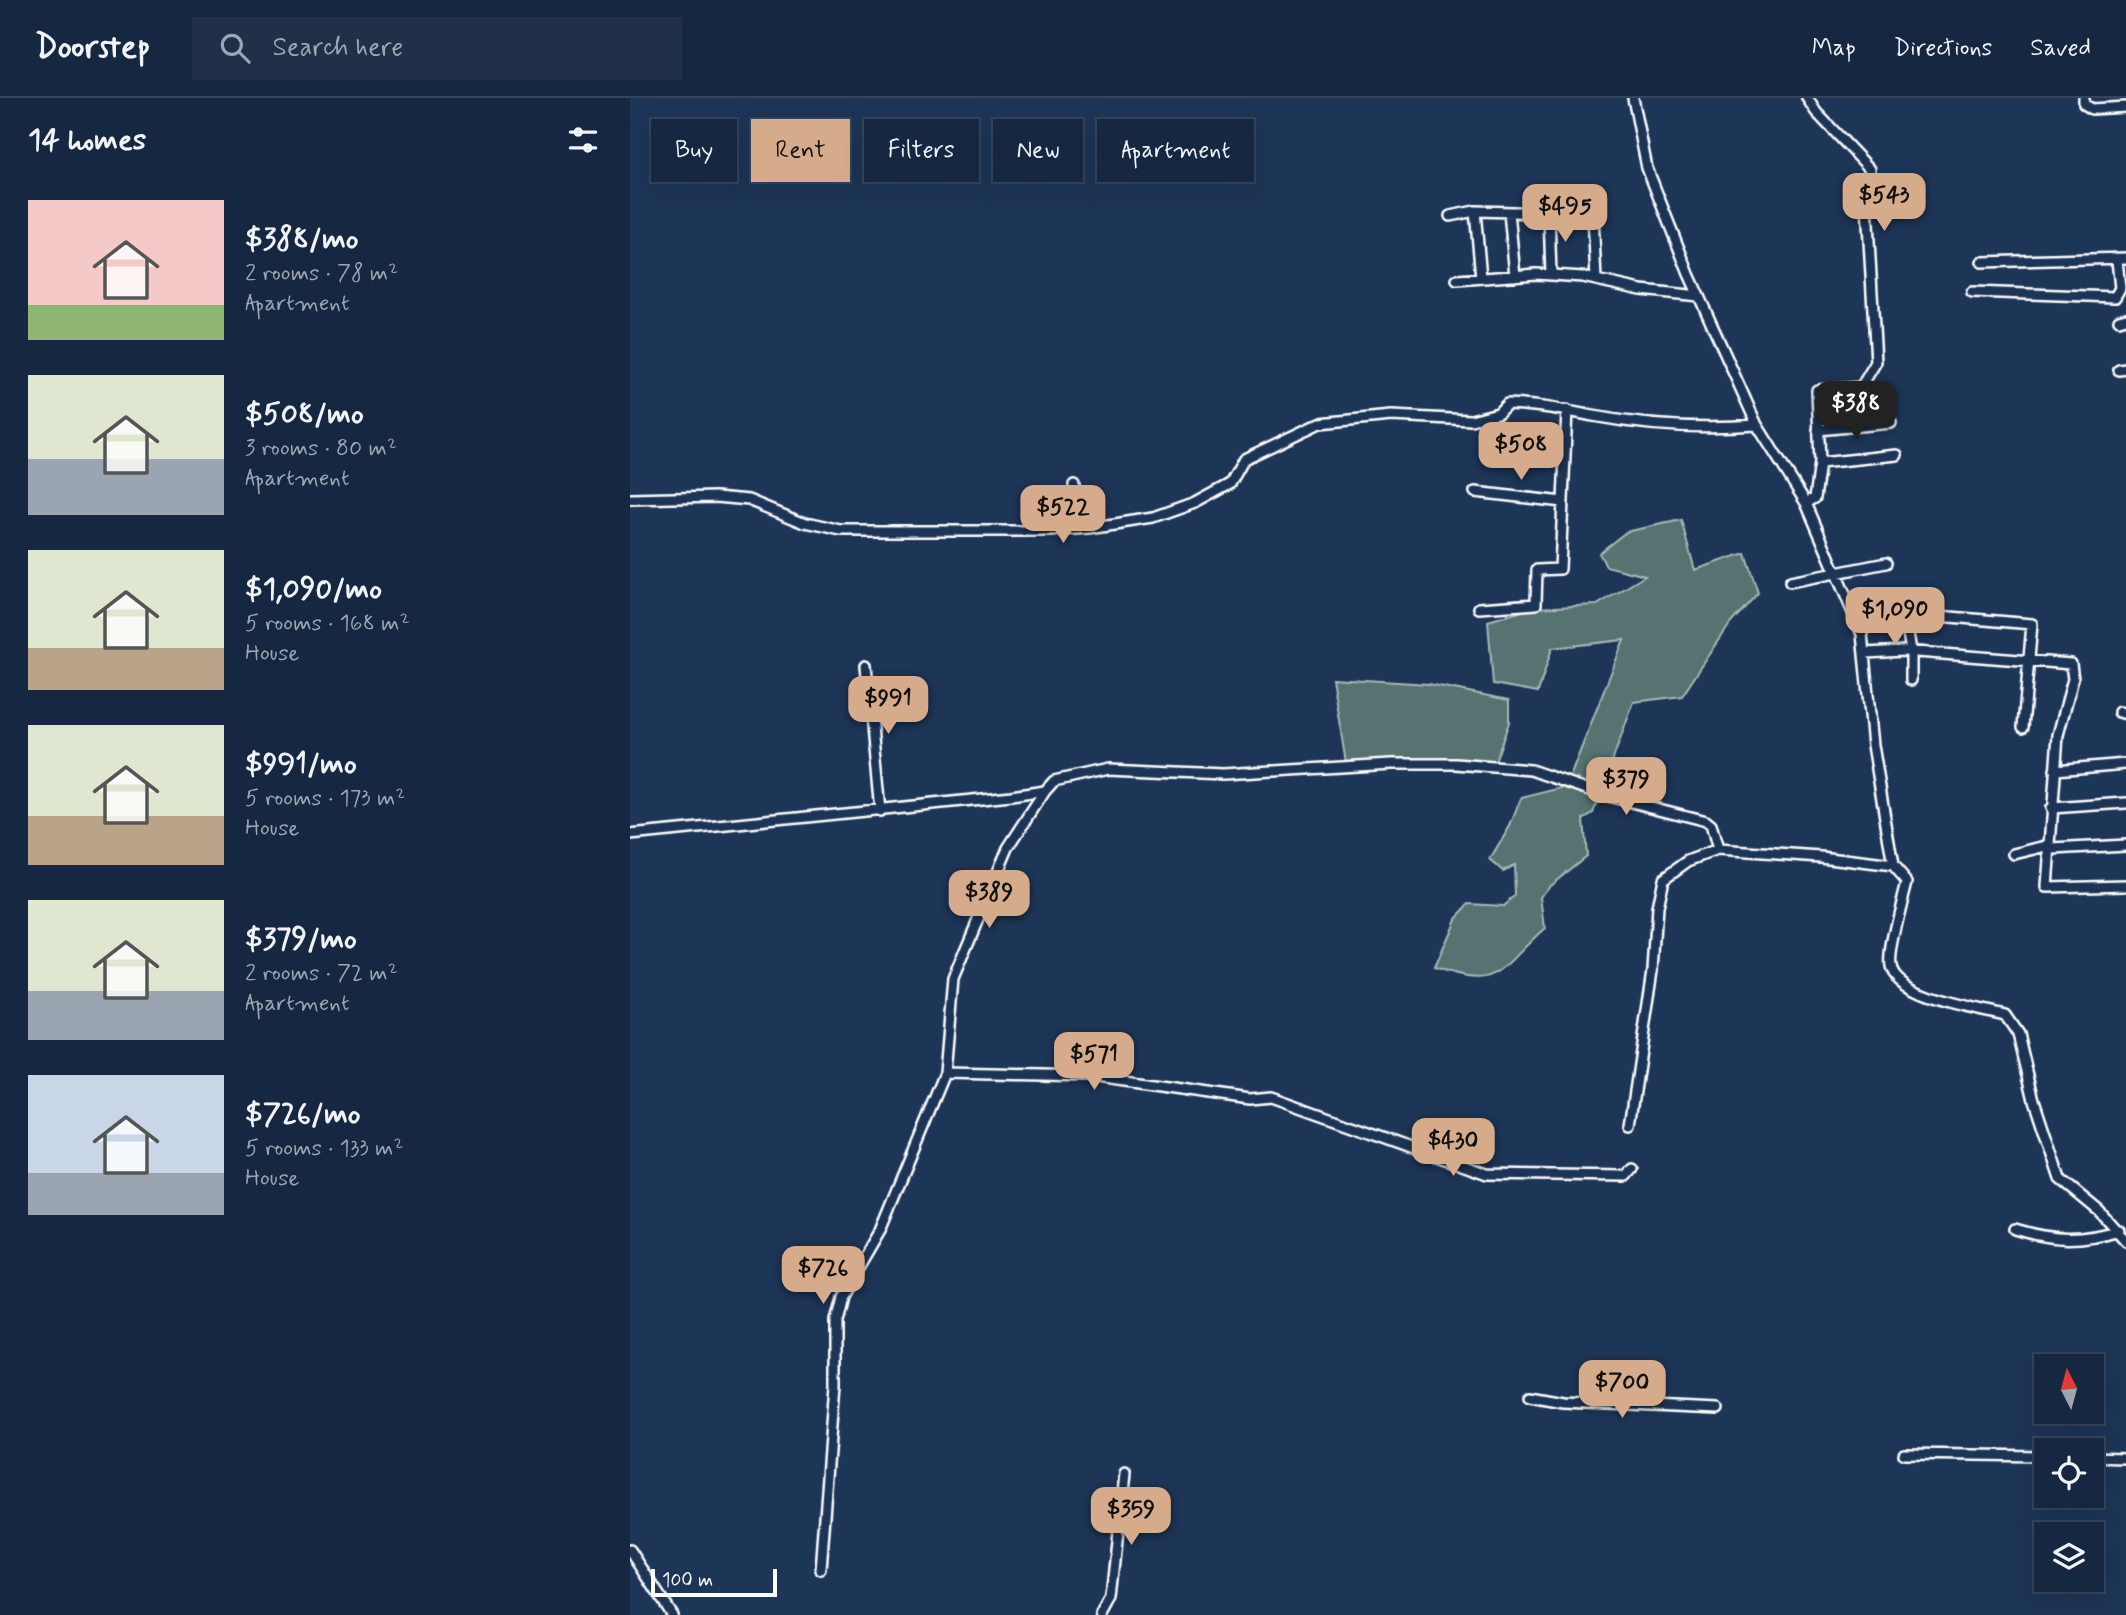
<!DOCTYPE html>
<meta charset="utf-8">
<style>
body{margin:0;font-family:Mynerve,sans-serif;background:#1f3048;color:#f1f3f6;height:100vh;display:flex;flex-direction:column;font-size:26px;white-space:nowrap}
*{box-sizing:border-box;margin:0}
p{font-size:23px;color:#9ea6b1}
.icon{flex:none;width:38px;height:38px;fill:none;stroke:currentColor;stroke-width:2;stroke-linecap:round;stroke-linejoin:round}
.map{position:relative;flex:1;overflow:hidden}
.panel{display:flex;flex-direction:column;background:#162841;width:630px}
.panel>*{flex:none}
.hud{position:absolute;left:21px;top:21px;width:665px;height:63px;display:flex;gap:14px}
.needle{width:46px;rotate:354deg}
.buttons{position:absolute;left:1404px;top:1256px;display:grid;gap:14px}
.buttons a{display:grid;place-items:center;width:70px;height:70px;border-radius:0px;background:#162841;box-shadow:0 7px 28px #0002,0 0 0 2px #35445a;font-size:35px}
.scale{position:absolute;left:21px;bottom:18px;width:126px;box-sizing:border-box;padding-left:7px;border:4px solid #fff;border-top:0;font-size:19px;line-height:24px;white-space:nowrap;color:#fff;-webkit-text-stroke:5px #1d3557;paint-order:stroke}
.price{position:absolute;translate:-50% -60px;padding:0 16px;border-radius:14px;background:#d6ab8b;color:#111;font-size:23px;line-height:46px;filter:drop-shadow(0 2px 4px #0008)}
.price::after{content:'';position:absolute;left:50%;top:42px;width:21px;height:16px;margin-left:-10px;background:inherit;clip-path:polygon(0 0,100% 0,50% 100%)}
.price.current{background:#222;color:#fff}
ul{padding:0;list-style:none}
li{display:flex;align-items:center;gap:21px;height:175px;padding:0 28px}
li span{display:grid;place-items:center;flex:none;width:196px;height:140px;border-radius:0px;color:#555}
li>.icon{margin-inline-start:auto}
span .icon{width:84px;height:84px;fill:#fffc;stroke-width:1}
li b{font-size:30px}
h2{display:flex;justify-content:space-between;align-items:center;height:84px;padding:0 28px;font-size:30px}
.pill{padding:0 24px;border-radius:0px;background:#162841;box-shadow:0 7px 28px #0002,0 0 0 2px #35445a;font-size:24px;line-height:63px}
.pill.current{background:#d6ab8b;color:#111}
header{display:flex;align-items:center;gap:42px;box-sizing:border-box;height:98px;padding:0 35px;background:#162841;border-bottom:2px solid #35445a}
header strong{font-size:33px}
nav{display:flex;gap:38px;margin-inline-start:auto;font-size:24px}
.search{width:490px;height:63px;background:#1f3048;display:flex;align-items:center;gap:18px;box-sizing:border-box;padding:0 24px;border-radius:0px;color:#9ea6b1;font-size:26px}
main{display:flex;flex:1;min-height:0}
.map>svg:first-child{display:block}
</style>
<header>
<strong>Doorstep</strong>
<div class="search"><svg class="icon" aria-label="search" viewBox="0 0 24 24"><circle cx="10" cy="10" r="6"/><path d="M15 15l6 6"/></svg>Search here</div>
<nav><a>Map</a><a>Directions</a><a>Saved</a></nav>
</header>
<main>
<section class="panel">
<h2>14 homes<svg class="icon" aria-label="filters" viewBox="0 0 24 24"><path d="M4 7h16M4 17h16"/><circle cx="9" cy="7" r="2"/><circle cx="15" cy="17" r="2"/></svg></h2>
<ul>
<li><span style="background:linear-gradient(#f6c9c9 75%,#8fb573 0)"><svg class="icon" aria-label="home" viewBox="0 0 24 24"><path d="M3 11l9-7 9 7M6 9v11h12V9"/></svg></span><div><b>$388/mo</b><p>2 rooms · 78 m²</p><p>Apartment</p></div></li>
<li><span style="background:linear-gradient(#dfe7d0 60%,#9aa5b1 0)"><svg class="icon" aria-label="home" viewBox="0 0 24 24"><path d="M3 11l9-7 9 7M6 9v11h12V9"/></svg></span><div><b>$508/mo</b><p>3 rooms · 80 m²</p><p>Apartment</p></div></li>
<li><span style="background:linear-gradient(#dfe7d0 70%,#b9a48a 0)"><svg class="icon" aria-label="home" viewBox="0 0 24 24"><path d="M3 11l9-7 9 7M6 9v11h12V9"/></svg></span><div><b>$1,090/mo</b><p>5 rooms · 168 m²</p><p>House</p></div></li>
<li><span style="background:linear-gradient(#dfe7d0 65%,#b9a48a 0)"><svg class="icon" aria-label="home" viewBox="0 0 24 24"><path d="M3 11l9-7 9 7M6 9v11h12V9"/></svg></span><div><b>$991/mo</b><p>5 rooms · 173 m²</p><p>House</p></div></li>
<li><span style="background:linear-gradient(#dfe7d0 65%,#9aa5b1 0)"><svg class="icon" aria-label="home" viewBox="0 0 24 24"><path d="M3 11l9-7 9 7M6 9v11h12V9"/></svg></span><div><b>$379/mo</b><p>2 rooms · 72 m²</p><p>Apartment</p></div></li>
<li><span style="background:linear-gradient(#c9d6e8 70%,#9aa5b1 0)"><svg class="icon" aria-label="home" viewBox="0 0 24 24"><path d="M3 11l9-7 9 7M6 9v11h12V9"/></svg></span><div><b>$726/mo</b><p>5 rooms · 133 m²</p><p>House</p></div></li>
</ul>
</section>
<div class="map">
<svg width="1496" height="1517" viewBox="0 0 1496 1517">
<rect width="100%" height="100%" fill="#1d3557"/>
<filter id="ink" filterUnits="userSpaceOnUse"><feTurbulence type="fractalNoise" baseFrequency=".0143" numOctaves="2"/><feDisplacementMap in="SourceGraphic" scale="14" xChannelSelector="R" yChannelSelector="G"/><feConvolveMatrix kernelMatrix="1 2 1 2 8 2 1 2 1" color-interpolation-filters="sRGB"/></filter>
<g filter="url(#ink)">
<!-- green -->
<path fill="#567371" stroke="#aab9b8" stroke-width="2" d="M1051,422L1065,472L1115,455L1128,495L1100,526L1052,598L1004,604L963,715L953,721L956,758L920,787L911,799L915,830C869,870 872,895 804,870L825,821L839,806L873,808L885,798L884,767L873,773L860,762L880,728L891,700L936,689L994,542L922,550L908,594L863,586L858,523L903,510L967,507L1015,478L976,468L969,455L996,434Z
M702,580L799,586L879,602V624L865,664L767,661L716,665Z"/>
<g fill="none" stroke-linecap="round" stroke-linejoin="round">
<!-- minor casing -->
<g stroke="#fff" stroke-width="14">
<path id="minor" d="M1003,0L1017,70L1059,176L1127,327L1176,405L1232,536L1243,647L1263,768L1277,784C1273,801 1258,854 1261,868C1266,898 1348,910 1375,917L1388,936L1404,1002L1430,1081L1469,1113L1496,1143
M1454,0V6L1462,11L1496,9
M845,113L851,180
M879,114L885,178
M919,115L921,177
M820,118L845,113L963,116L966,182
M1352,164L1496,160
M827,182L906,176L953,179L1011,192L1069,198
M1342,194L1485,199L1490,190L1487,162
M1489,222L1496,220
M1489,272L1496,271
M1188,332L1261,325
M1190,365L1267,357
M444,387L447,431
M845,394L933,404
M0,401L86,399L119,402L175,425L211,433H421L459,430L523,420L565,405L600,386L614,361L690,325L761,318L841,322L868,315L877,306C909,307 932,312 963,318C1016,328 1073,331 1127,327
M1176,405L1185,400L1190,365L1187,292L1231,289L1246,264L1237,108L1240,71L1186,14L1177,0
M1160,484L1256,465
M849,510L906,506L907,472L930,471L937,312
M1275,515L1281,554V582
M1224,518L1273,515L1402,526L1393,629
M1235,555L1274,553L1441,566L1443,581L1428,637L1417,789L1496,787
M236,567L250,713
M1489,614L1496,616
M1425,672L1496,666
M415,693L378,750L323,881L315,975L459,978L620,1001L641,999L857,1076L996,1078L1002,1071
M1421,710L1496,705
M0,737L381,698L415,693L424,683L478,671L593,676L761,666H826L901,672L974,697L1076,723L1081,727L1088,752
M1384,756L1417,748L1423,751L1496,747
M1000,1027L1023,872L1027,810L1033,781L1058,763L1088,752L1191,759L1263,768
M1385,1131C1424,1143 1450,1144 1489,1132
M900,1298L933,1304L1088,1311
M1274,1356L1416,1358
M1461,1359L1496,1360
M0,1452L42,1517
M191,1472L205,1287V1223L211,1199L250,1132L315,975
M472,1517L481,1501L494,1376"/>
</g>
<!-- minor -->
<use href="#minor" stroke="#1d3557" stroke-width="9"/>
</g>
</g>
</svg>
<div class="buttons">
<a><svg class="needle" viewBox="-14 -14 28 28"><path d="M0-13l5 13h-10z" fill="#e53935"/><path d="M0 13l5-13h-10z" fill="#9ea6b1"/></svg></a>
<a><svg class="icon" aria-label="locate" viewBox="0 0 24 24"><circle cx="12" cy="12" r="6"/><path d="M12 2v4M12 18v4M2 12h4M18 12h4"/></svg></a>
<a><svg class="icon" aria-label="layers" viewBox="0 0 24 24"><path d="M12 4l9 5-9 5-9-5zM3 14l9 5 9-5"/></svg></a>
</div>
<div class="scale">100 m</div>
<b class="price" style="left:1254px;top:135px">$543</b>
<b class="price" style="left:935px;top:146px">$495</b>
<b class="price current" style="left:1226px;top:343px">$388</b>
<b class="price" style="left:891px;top:384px">$508</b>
<b class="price" style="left:433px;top:447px">$522</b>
<b class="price" style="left:1265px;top:549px">$1,090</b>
<b class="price" style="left:258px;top:638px">$991</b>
<b class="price" style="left:996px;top:719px">$379</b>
<b class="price" style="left:359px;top:832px">$389</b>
<b class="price" style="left:464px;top:994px">$571</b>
<b class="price" style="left:823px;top:1080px">$430</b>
<b class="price" style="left:193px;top:1208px">$726</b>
<b class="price" style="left:992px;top:1322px">$700</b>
<b class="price" style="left:501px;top:1449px">$359</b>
<div class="hud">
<a class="pill">Buy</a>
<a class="pill current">Rent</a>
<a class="pill">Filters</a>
<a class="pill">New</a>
<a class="pill">Apartment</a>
</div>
</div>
</main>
